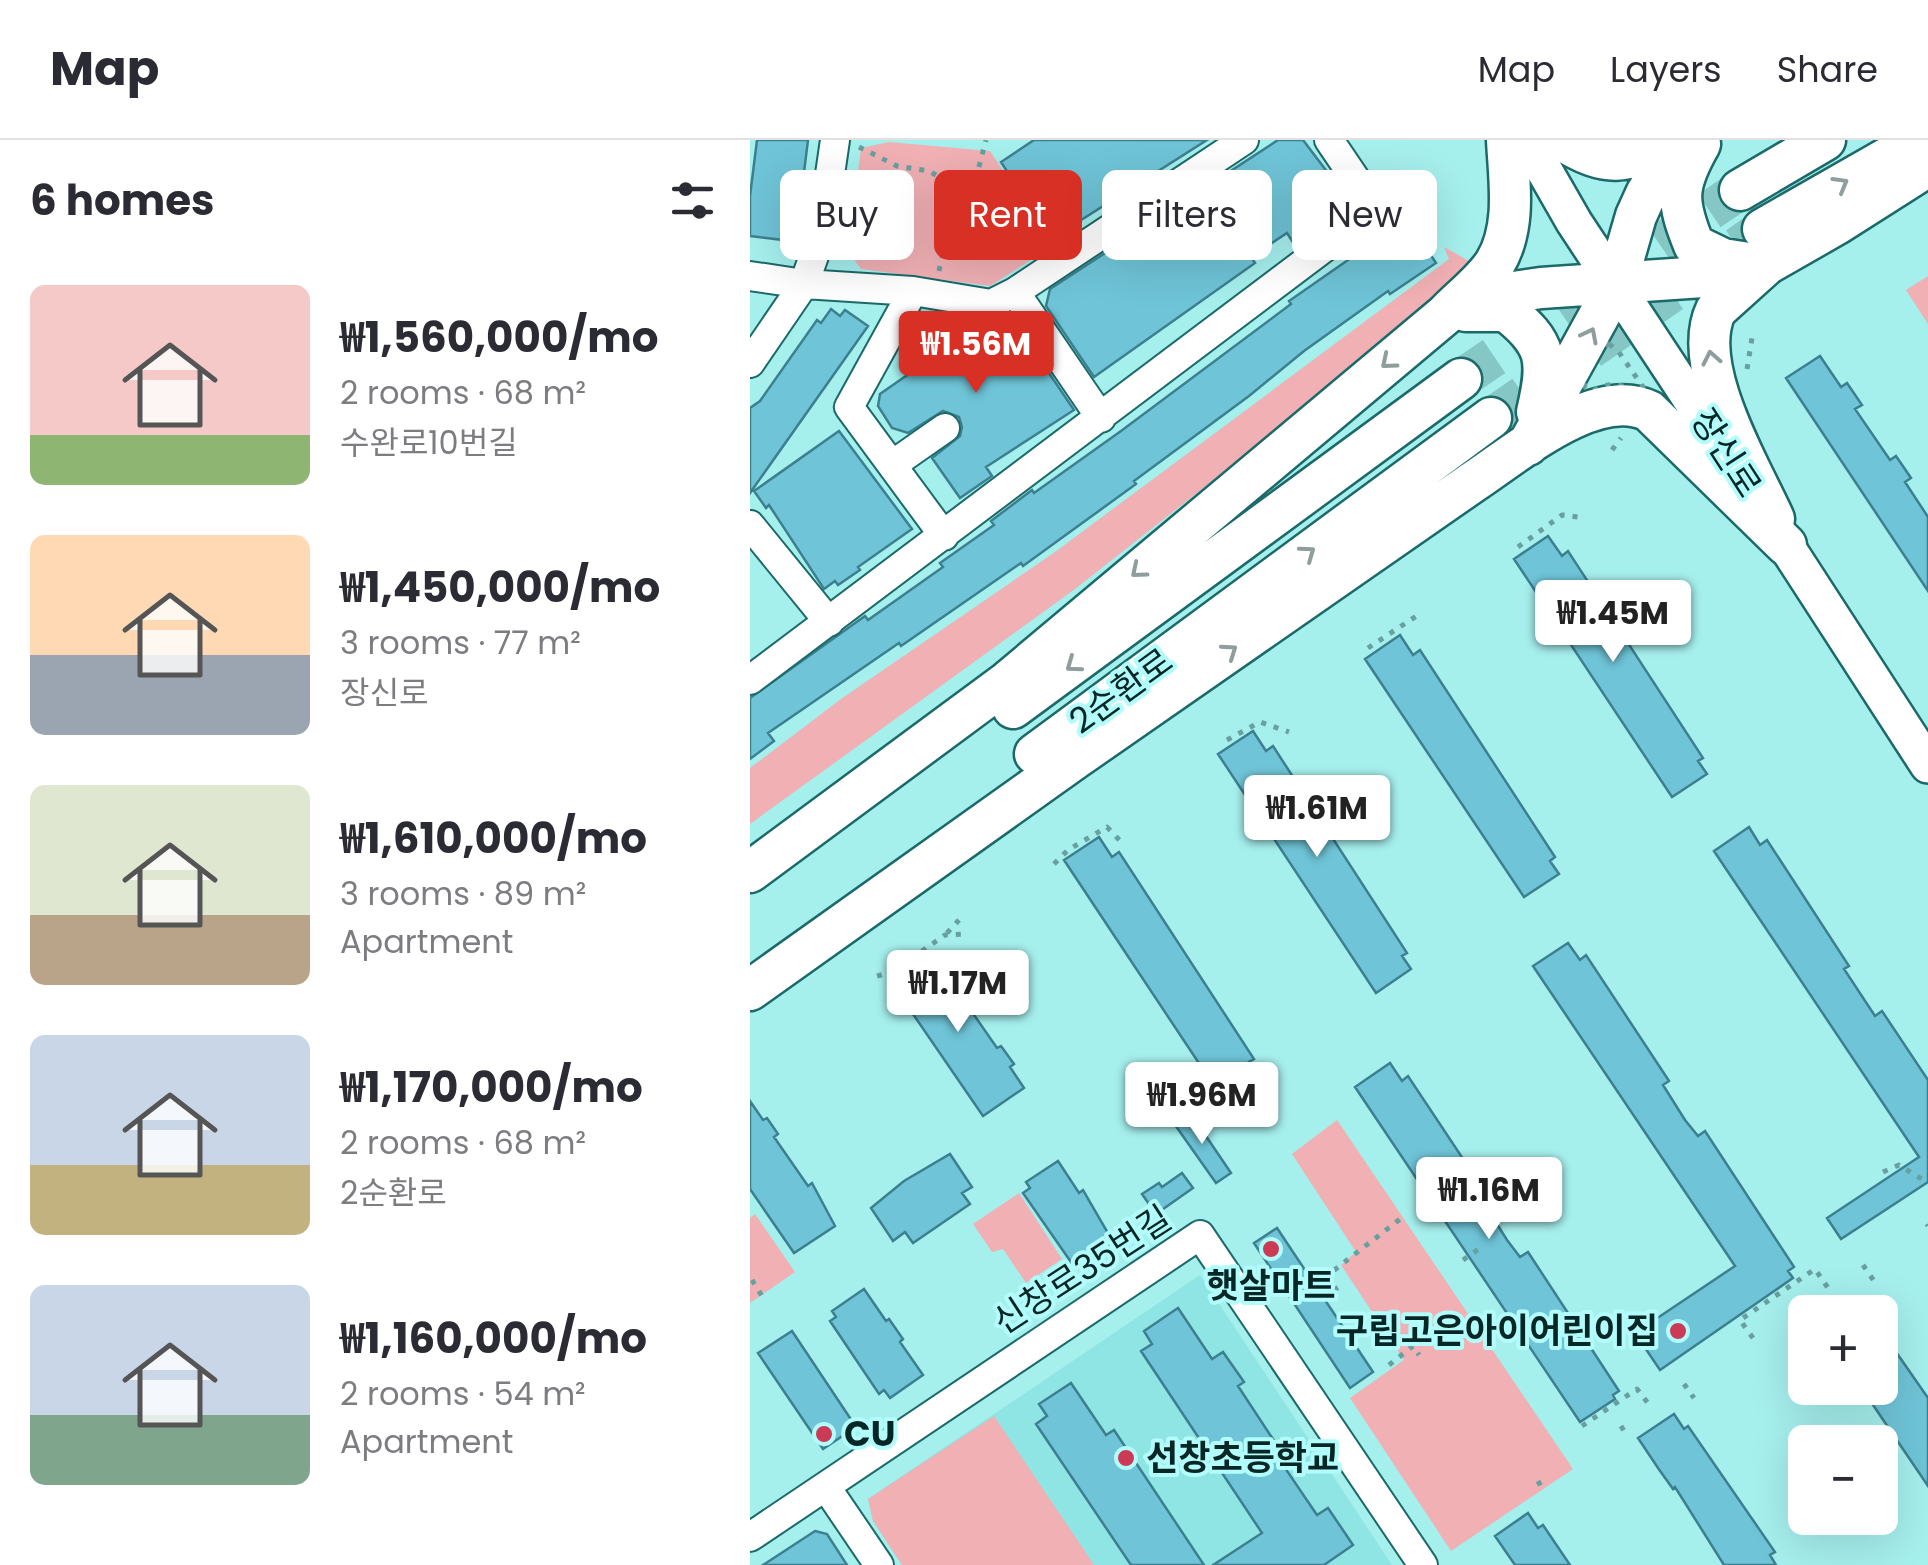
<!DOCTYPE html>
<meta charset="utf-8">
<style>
body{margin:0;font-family:Poppins,"Noto Sans KR",sans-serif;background:#f7f7f7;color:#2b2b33;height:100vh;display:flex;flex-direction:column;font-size:38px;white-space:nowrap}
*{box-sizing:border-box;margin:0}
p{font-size:32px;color:#7c7c81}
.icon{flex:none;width:55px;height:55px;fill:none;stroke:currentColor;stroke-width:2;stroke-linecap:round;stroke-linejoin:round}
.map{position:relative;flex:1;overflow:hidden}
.details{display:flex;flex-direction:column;background:#fff;width:750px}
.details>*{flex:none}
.guide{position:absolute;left:30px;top:30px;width:950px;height:90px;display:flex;gap:20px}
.tools{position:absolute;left:1038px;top:1155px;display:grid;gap:20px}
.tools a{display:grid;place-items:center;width:110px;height:110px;border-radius:15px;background:#fff;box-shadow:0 10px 40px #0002;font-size:50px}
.price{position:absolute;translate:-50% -85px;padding:0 22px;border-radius:10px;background:#fff;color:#222;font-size:32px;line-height:65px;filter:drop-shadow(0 2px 5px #0008)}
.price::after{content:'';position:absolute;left:50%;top:60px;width:30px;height:22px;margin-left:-15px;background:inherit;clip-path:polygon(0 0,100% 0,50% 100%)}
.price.selected{background:#d93025;color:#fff}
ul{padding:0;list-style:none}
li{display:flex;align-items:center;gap:30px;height:250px;padding:0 30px}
li span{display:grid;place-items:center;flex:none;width:280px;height:200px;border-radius:15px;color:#555}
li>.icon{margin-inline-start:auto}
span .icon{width:120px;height:120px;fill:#fffc;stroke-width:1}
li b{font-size:42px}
h2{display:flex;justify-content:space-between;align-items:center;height:120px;padding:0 30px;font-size:42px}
.pill{padding:0 35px;border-radius:15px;background:#fff;box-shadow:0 10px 40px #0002;font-size:35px;line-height:90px}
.pill.selected{background:#d93025;color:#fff}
header{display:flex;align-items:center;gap:60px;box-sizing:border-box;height:140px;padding:0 50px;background:#fff;border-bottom:2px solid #e1e1e2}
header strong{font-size:48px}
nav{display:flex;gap:55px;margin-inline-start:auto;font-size:35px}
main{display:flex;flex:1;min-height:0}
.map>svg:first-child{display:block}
</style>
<header>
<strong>Map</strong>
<nav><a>Map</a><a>Layers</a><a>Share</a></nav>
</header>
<main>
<section class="details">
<h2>6 homes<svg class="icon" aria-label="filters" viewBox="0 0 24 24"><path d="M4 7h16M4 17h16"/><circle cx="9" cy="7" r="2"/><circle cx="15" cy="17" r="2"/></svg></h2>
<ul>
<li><span style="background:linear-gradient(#f6c9c9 75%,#8fb573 0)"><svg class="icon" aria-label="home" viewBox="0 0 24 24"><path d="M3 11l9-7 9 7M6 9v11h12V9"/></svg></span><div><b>₩1,560,000/mo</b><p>2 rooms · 68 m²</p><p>수완로10번길</p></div></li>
<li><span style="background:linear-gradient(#ffd9b3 60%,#9aa5b1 0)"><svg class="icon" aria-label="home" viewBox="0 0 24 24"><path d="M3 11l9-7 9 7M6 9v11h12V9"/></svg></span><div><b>₩1,450,000/mo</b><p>3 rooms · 77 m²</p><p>장신로</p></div></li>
<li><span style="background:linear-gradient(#dfe7d0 65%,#b9a48a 0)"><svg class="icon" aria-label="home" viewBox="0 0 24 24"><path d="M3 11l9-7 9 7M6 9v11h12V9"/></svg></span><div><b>₩1,610,000/mo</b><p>3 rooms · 89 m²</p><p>Apartment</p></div></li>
<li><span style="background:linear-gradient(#c9d6e8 65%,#c2b280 0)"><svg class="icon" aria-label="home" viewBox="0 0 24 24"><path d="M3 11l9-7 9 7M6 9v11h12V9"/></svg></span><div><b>₩1,170,000/mo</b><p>2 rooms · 68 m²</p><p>2순환로</p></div></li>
<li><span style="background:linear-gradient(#c9d6e8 65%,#7fa58c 0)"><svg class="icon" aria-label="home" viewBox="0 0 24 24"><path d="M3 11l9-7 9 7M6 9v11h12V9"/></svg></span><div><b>₩1,160,000/mo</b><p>2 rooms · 54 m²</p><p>Apartment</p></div></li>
</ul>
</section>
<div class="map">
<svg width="1178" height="1425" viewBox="0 0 1178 1425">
<rect width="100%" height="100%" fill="#a5efed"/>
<!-- built -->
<path fill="#8fe5e3" d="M450,1135L642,1425H152L123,1381L118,1359Z"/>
<!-- green -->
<path fill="#f0b0b4" d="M139,2L240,11L303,106L240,146L111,129L98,112L111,8Z
M694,107L730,127L720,138L325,449L0,684V628L91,559L305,412L699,119Z
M1178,136V184L1156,150Z
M587,980L823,1329L701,1411L600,1258L654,1220L591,1125L606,1112L542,1014Z
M269,1053L312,1119L276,1143L253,1109L242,1112L223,1084Z
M5,1074L45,1132L0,1163V1078Z
M244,1276L344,1425H152L123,1381L118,1359Z"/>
<!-- building -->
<path fill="#6fc4d7" stroke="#3c808f" stroke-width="2.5" d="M7,0H58L52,48H48L42,101L0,96V56Z
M284,0H457L328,82L321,70L294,89L251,22Z
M528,0H553L594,54L566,73L574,84L544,104L537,93L501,117L505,123L344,237L296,166L300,149Z
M657,79L686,123L640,154L638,151L554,211L499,256L384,341L386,344L273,426L271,423L151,506L149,503L18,593L24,601L0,619V558L115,476L118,480L193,427L190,423L244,385L241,381L282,350L284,353L371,291L541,164L539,161Z
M81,169L90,176L95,170L118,186L0,353V268L10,261L67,180L71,183Z
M180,172L208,176L205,208L244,181L251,188L263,180L324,270L236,327L242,336L210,358L182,318L210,296L212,287L209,277L193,271L158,293L142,288L128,266L130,254L176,222L164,208Z
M1070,216L1091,247L1097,243L1112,265L1105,269L1140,320L1146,316L1161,338L1155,342L1178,377V451L1036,238Z
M89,291L162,389L108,427L110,430L88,445L85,441L74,449L19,365L16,368L4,351Z
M798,396L812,416L818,411L953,618L948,621L957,634L922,657L764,419Z
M650,495L663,515L670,510L805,717L800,721L809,734L774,757L615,519Z
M503,591L516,611L523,606L657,813L652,816L661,829L626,853L468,614Z
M999,687L1010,705L1017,700L1099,826L1094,829L1125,876L1132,871L1178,940V1042L1091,1099L1077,1078L1169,1017L964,711Z
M349,697L362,717L369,712L504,919L499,922L507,935L472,958L314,720Z
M818,803L830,820L836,815L919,941L913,945L935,980L948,996L955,991L1044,1127L1038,1131L1043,1138L910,1230L885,1193L985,1126L783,826Z
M183,814L202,842L206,840L217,856L213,859L247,908L251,906L264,924L260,927L274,948L233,976L141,842Z
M640,923L652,941L658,936L741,1061L735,1065L757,1100L770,1117L778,1112L869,1251L863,1255L865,1259L830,1282L605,947Z
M0,961L13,980L17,978L28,994L24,997L58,1046L62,1043L85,1086L44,1113L0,1049Z
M439,971L481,1033L466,1043L423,982Z
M200,1014L222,1047L212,1053L220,1064L163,1103L155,1092L143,1101L121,1068L154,1041Z
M308,1021L329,1053L333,1050L366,1107L333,1130L328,1122L323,1125L273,1053L280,1048L276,1042Z
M432,1033L443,1048L406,1074L392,1054L409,1043L412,1047Z
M527,1088L623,1232L600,1248L504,1103Z
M114,1149L136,1181L139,1179L153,1199L150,1202L173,1235L140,1258L134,1250L129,1254L80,1181L86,1177L82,1171Z
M428,1168L462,1219L473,1212L494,1242L488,1246L540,1325L535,1328L567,1375L578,1368L603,1405L574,1425H463L512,1393L391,1211L402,1204L394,1191Z
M1130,1189L1178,1258V1346L1119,1259L1122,1257L1115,1248H1130Z
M42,1191L106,1287L73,1309L8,1213Z
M321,1243L356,1295L364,1290L454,1425H381L286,1284L297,1276L289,1264Z
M924,1274L934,1289L938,1286L1025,1412L1020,1415L1026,1425H974L925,1347L923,1349L908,1328L888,1298Z
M778,1373L788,1388L793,1385L820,1425H765L745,1396Z
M65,1391L77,1394L97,1425H13Z"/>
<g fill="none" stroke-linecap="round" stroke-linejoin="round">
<!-- highway-tunnel -->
<path stroke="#85c7c5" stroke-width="40" stroke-dasharray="40 20" stroke-linecap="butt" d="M711,239L990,50
M741,278L1013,89"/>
<!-- minor casing -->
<g stroke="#1b6969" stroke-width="32">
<path id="minor" d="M0,136L54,144L163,151L241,164L265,152L494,0
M163,151L99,267L194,396
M265,152L351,278
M0,223L54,144L71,96L85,0
M142,325L195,288
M0,385L79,482
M0,540L611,80L623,65L579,0
M76,1347L129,1425
M0,1397L450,1095L673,1425"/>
</g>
<!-- major casing -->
<g stroke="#1b6969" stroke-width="40">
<path id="major" d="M777,0L824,82L986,328
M1022,384L1178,625"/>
</g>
<!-- highway casing -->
<g stroke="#1b6969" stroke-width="45">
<path id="highway" d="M812,0C861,31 877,21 928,0
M950,4C926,46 926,61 944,105L973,119L998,123
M990,50L1075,0
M1013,89L1169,0
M707,169L750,154L791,148L982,135L1014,125
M716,171H756C798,203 799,221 787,272
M778,305L866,145L886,76L896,54L907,36L945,0
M1024,379C1000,326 939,226 966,170L1017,124L1087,84L1178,26
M263,568L711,239
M285,614L741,278
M0,732L257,542L696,174C711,158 733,142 745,123C767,87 759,40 757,0
M0,850L326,618L723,342C767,313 846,245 899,271L1036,405"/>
</g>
<!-- path -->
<path stroke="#67a09f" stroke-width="5" stroke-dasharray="5 8" stroke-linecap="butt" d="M109,7L147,26L179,31L207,47
M189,131L207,47L227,34L236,0
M859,204L868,211L893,247L887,252C872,244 858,241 843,251L835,247L834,236L839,233L849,208Z
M997,229L1002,198
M862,310L871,298
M768,407L812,375L828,377
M618,508L671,473
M477,600L510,582L539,592
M304,724L318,710L357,687L373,704
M197,793L209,780
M127,836L142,832L195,795L218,794
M1133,1032L1149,1025L1178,1043
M1177,1084L1178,1086
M713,1120L729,1109
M1113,1125L1124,1141
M2,1140L15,1161
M587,1151L578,1135L654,1076
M1040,1172L1047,1184
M1003,1198L990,1180L1065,1129L1078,1148
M639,1225L663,1206L669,1215
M934,1244L944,1258
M832,1286L887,1249L901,1267
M871,1286L876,1294
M788,1341L793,1350"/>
<!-- minor -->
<use href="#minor" stroke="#fff" stroke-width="28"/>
<!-- major -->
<use href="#major" stroke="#fff" stroke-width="35"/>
<!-- highway -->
<use href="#highway" stroke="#fff" stroke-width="40"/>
</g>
<!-- one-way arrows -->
<defs><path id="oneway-chevron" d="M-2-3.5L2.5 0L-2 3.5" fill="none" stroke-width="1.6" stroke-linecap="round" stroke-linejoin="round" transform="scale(2.5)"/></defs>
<g stroke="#8f9d9d">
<use href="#oneway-chevron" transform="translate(1091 44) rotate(-30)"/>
<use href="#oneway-chevron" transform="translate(840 195) rotate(-63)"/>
<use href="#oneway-chevron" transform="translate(961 218) rotate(-101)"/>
<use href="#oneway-chevron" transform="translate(638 222) rotate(140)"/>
<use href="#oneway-chevron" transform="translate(558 413) rotate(-36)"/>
<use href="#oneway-chevron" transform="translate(388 431) rotate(140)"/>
<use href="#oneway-chevron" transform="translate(480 511) rotate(-35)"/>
<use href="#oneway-chevron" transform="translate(323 525) rotate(144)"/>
</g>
<!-- markers -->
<g fill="#cb3b56" stroke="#b2fcfb" stroke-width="4">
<circle cx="521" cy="1109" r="10"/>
<circle cx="928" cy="1191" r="10"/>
<circle cx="74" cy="1294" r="10"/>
<circle cx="376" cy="1318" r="10"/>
</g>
<g text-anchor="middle" stroke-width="8" stroke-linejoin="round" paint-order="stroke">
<!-- street labels -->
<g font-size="35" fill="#072626" stroke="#b2fcfb">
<text transform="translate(976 313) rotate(57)" y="12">장신로</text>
<text transform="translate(371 551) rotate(-36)" y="12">2순환로</text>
<text transform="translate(332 1130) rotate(-33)" y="12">신창로35번길</text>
</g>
<!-- poi labels -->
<g font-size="35" font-weight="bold" fill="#072626" stroke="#b2fcfb" text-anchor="start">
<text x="521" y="1158" text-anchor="middle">햇살마트</text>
<text x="908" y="1203" text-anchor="end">구립고은아이어린이집</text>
<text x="94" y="1306">CU</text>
<text x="396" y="1330">선창초등학교</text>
</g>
</g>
</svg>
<div class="tools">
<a>+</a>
<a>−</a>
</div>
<b class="price selected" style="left:226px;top:256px">₩1.56M</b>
<b class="price" style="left:863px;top:525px">₩1.45M</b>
<b class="price" style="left:567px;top:720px">₩1.61M</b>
<b class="price" style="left:208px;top:895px">₩1.17M</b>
<b class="price" style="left:452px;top:1007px">₩1.96M</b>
<b class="price" style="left:739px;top:1102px">₩1.16M</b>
<div class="guide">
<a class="pill">Buy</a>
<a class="pill selected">Rent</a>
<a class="pill">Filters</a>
<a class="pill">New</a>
</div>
</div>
</main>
